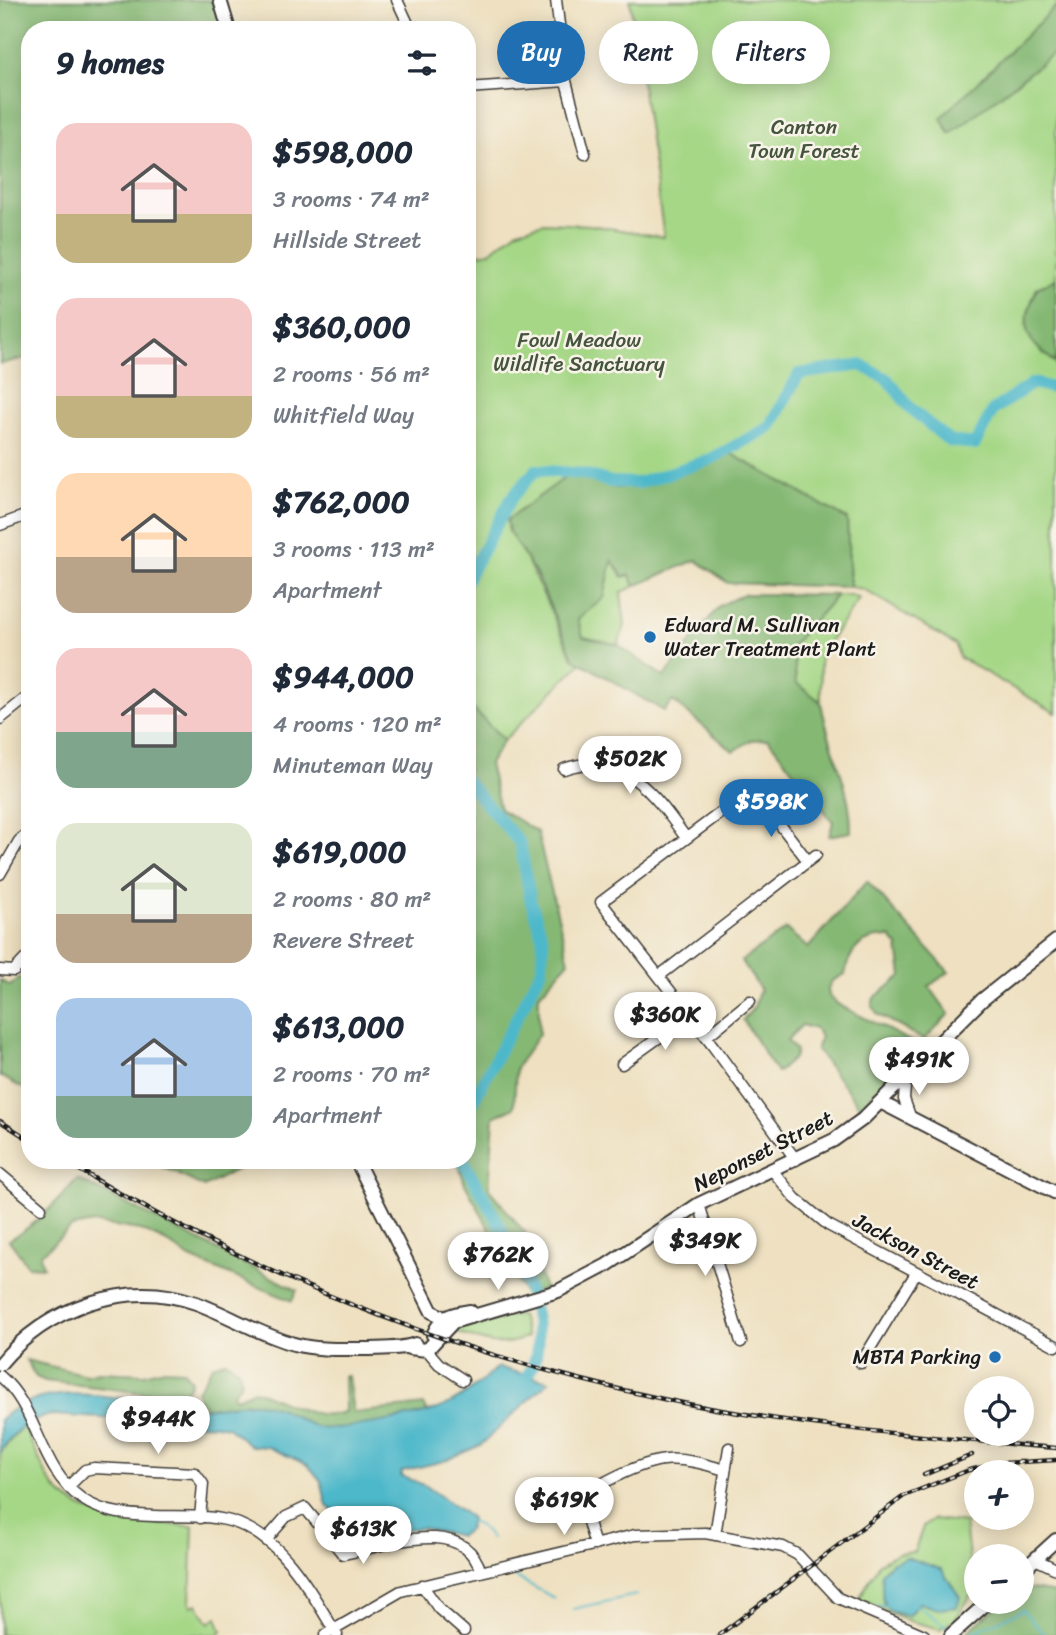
<!DOCTYPE html>
<meta charset="utf-8">
<style>
body{margin:0;font-family:Sriracha,sans-serif;background:#f2f2f3;color:#1f2937;height:100vh;display:flex;flex-direction:column;font-size:26px;white-space:nowrap}
*{box-sizing:border-box;margin:0}
p{font-size:23px;color:#747a83}
.icon{flex:none;width:38px;height:38px;fill:none;stroke:currentColor;stroke-width:2;stroke-linecap:round;stroke-linejoin:round}
.map{position:relative;flex:1;overflow:hidden}
.sheet{position:absolute;left:21px;top:21px;width:455px;height:1148px;display:flex;flex-direction:column;background:#fff;border-radius:28px;box-shadow:0 4px 18px #0003}
.sheet>*{flex:none}
.top-card{position:absolute;left:497px;top:21px;width:453px;height:63px;display:flex;gap:14px}
.buttons{position:absolute;left:964px;top:1376px;display:grid;gap:14px}
.buttons a{display:grid;place-items:center;width:70px;height:70px;border-radius:50%;background:#fff;box-shadow:0 4px 18px #0003;font-size:35px}
.price{position:absolute;translate:-50% -60px;padding:0 16px;border-radius:24px;background:#fff;color:#222;font-size:23px;line-height:46px;filter:drop-shadow(0 2px 4px #0008)}
.price::after{content:'';position:absolute;left:50%;top:42px;width:21px;height:16px;margin-left:-10px;background:inherit;clip-path:polygon(0 0,100% 0,50% 100%)}
.price.active{background:#1f6fb2;color:#fff}
ul{padding:0;list-style:none}
li{display:flex;align-items:center;gap:21px;height:175px;padding:0 35px}
li span{display:grid;place-items:center;flex:none;width:196px;height:140px;border-radius:21px;color:#555}
li>.icon{margin-inline-start:auto}
span .icon{width:84px;height:84px;fill:#fffc;stroke-width:1}
li b{font-size:30px}
h2{display:flex;justify-content:space-between;align-items:center;height:84px;padding:0 35px;font-size:30px}
.pill{padding:0 24px;border-radius:32px;background:#fff;box-shadow:0 4px 18px #0003;font-size:24px;line-height:63px}
.pill.active{background:#1f6fb2;color:#fff}
.map>svg:first-child{display:block}
</style>
<div class="map">
<svg width="1056" height="1635" viewBox="0 0 1056 1635">
<rect width="100%" height="100%" fill="#f7f3e8"/>
<filter id="ink" filterUnits="userSpaceOnUse"><feTurbulence type="fractalNoise" baseFrequency=".0143" numOctaves="2"/><feDisplacementMap in="SourceGraphic" scale="14" xChannelSelector="R" yChannelSelector="G"/><feConvolveMatrix kernelMatrix="1 2 1 2 8 2 1 2 1" color-interpolation-filters="sRGB"/></filter>
<filter id="wash" filterUnits="userSpaceOnUse"><feTurbulence type="fractalNoise" baseFrequency=".00686" numOctaves="4" result="noise"/><feDisplacementMap in="SourceGraphic" scale="28" xChannelSelector="R" yChannelSelector="G"/><feGaussianBlur stdDeviation="1.57" result="paint"/><feColorMatrix in="noise" values="0 0 0 0 0 0 0 0 0 0 0 0 0 0 0 0 0 1.4 0 .05"/><feComposite in="paint" operator="in"/></filter>
<g filter="url(#wash)">
<rect width="100%" height="100%" fill="#eee0c0"/>
<!-- green -->
<path fill="#a5d786" stroke="#607a51" stroke-width="2" d="M630,0H1056V279L1037,288C1020,329 1022,337 1056,363V713L959,657L956,645L863,589L850,587L847,519L728,452L702,467L680,474H663L635,486L616,488L570,474L508,520L573,658L581,663L504,740L467,703V256L490,252L518,230L544,223L590,225L664,237Z
M612,559L630,575L635,586L621,593L625,625L618,645L583,637L577,619L604,598Z
M837,595H851L859,599L820,655L821,702L796,684L793,644Z
M521,1315L527,1337C496,1351 481,1340 451,1330L463,1323Z
M23,1425C31,1441 39,1459 46,1474C68,1523 150,1524 193,1526L190,1603L192,1606L197,1604L209,1623L217,1617L222,1631L217,1635H0V1453Z
M934,1519L965,1523L973,1592L955,1620L940,1629L909,1621L859,1599L879,1563L898,1553L914,1552L923,1527Z"/>
<!-- forest -->
<path fill="#84b873" stroke="#506a48" stroke-width="2" d="M0,0H211L221,19V30H30V357L0,364Z
M1056,6V52L950,134L941,118Z
M1056,279V363C1022,337 1020,329 1037,288Z
M728,452L847,519L850,587L728,583L696,560L635,586L630,575L623,577L612,560L604,598L578,619L583,637L618,645L664,677L719,606L744,594L837,595L793,644L796,683L821,702C828,747 852,787 851,832L829,836L833,822L768,739L752,740L733,751L673,701L664,711L573,658L536,574L509,532L507,520L570,474L616,488L635,486L663,474H681L702,467Z
M467,703L504,740L489,764L500,809L537,832L569,961L539,995V1034L516,1068L514,1107L494,1117L489,1189L540,1251L537,1266L545,1289L525,1295L465,1184L457,1160H467Z
M867,881L949,972L929,986L949,1014L924,1040L877,1014L872,1005L874,998L902,976L898,946L890,937C863,937 850,947 845,974L832,981L828,988L829,996L839,1005L918,1045L860,1107L816,1049L821,1037L815,1029L802,1025L787,1040L796,1051L794,1058L777,1073L743,1020L754,1007L760,989L741,961L786,929L808,948Z
M30,969V1092L0,1076V980L10,986Z
M149,1160H254L204,1187Z
M77,1179L297,1290L292,1301L190,1258L165,1241L140,1230L94,1223L72,1227L40,1255L43,1267L28,1266L9,1240C36,1225 57,1202 77,1179Z
M26,1360L86,1375L98,1372L144,1374L164,1369L183,1370L191,1380C188,1396 177,1395 163,1395L45,1381L36,1377Z
M226,1360L239,1371L242,1381L233,1394L236,1398L254,1390C284,1399 311,1422 345,1412L344,1376H348L353,1413L424,1405L429,1416L341,1438L215,1412L199,1402L197,1391L213,1365Z
M1022,1587L1056,1593V1635H964L1003,1601H1022Z"/>
<!-- water -->
<path fill="#4eb8ca" stroke="#356a73" stroke-width="2" d="M498,1367L549,1381L481,1445L444,1461L402,1471L401,1476L426,1486L471,1518L469,1529L460,1536L422,1528L351,1532L348,1523L327,1506L321,1481L308,1465L268,1447L251,1446L228,1427L217,1425L52,1415C28,1419 12,1432 0,1453V1420C45,1374 124,1404 179,1403C187,1403 196,1408 205,1408C222,1407 240,1402 258,1403C281,1405 296,1419 316,1427C331,1433 420,1416 437,1409C460,1401 480,1383 498,1367Z
M906,1557L941,1569L960,1597L957,1607L938,1609L919,1603L908,1616C872,1609 886,1597 881,1573L891,1563Z"/>
<g fill="none" stroke-linecap="round" stroke-linejoin="round">
<!-- stream -->
<path stroke="#4eb8ca" stroke-width="2" d="M471,1522L480,1526L491,1539
M510,1574L554,1598
M916,1605L949,1628
M876,1606H886
M573,1609L636,1595
M967,1635L1023,1610L1044,1635"/>
<!-- river -->
<path stroke="#4eb8ca" stroke-width="12" d="M467,579L512,497L536,470L583,474L611,482L639,483L709,460L770,427L799,374L861,365L887,379L911,409L949,441L975,444L993,410L1033,383L1056,389
M467,782L520,843L531,902L543,939L542,969L467,1113
M463,1160C490,1211 576,1336 518,1386"/>
</g>
</g>
<g filter="url(#ink)">
<g fill="none" stroke-linecap="round" stroke-linejoin="round">
<!-- minor casing -->
<g stroke="#3c3935" stroke-width="13">
<path id="minor" d="M397,0L411,30
M556,0L566,81L585,154
M467,88L566,81
M0,525L30,514
M0,719L30,695
M564,769C622,748 656,796 686,838
M0,874L19,841L22,838L30,839
M0,970L14,971L30,954
M659,976L816,855
M706,1037L750,1001
M622,1064L689,1016
M906,1076L904,1099L911,1119
M796,1160L713,1046L601,902L747,793L759,797L808,861
M773,1171L795,1198L828,1225L1056,1346
M0,1174L41,1208
M699,1204L741,1342
M427,1350L439,1364L463,1380
M861,1363L916,1273
M0,1376C39,1409 38,1468 82,1499C104,1514 129,1515 154,1516C181,1517 214,1514 239,1524C286,1543 312,1594 337,1635
M68,1487L85,1470L94,1468L195,1473L203,1484L200,1518
M574,1496L588,1502
M715,1535L729,1448
M266,1540L286,1517L305,1508L343,1554C384,1547 463,1513 481,1572
M595,1545C591,1531 584,1516 588,1502C591,1488 603,1483 615,1477C661,1454 677,1456 725,1470
M1035,1559L1056,1569
M422,1585L439,1609L464,1631
M325,1635L401,1591L635,1535L705,1533L783,1547L798,1555L838,1598L924,1635"/>
</g>
<!-- major casing -->
<g stroke="#3c3935" stroke-width="16">
<path id="major" d="M220,0L229,30
M880,1102L1056,1193
M356,1160L432,1312L439,1315
M433,1335C441,1316 450,1314 470,1311
M409,1348L427,1350L453,1322L558,1291L607,1265L699,1204L834,1140L863,1119L982,1000L1056,941
M0,1364C46,1308 126,1278 196,1303C229,1315 260,1335 294,1344C317,1350 340,1349 363,1349C381,1348 400,1350 415,1344
M1022,1571L1056,1540
M951,1635L989,1601"/>
</g>
<!-- minor -->
<use href="#minor" stroke="#fff" stroke-width="10"/>
<!-- major -->
<use href="#major" stroke="#fff" stroke-width="12"/>
<!-- rail casing -->
<g stroke="#1c1c1c" stroke-width="4.5">
<path id="rail" d="M0,1121L30,1140
M63,1160C248,1273 451,1354 663,1399C793,1426 925,1437 1056,1448
M924,1475L972,1455
M719,1635L904,1496L969,1470L1003,1463L1056,1460"/>
</g>
<!-- rail -->
<use href="#rail" stroke="#f7f3e8" stroke-width="2" stroke-dasharray="5" stroke-linecap="butt"/>
</g>
</g>
<!-- markers -->
<g fill="#1f6fb2" stroke="#f7f3e8" stroke-width="2.5">
<circle cx="650" cy="637" r="7"/>
<circle cx="995" cy="1357" r="7"/>
</g>
<g text-anchor="middle" stroke-width="5" stroke-linejoin="round" paint-order="stroke">
<!-- park labels -->
<g font-size="21" fill="#45543c" stroke="#f7f3e8">
<text x="804" y="134">Canton<tspan x="804" dy="24">Town Forest</tspan></text>
<text x="579" y="347">Fowl Meadow<tspan x="579" dy="24">Wildlife Sanctuary</tspan></text>
</g>
<!-- poi labels -->
<g font-size="21" fill="#1c1c1c" stroke="#f7f3e8" text-anchor="start">
<text x="664" y="632">Edward M. Sullivan<tspan x="664" dy="24">Water Treatment Plant</tspan></text>
<text x="981" y="1364" text-anchor="end">MBTA Parking</text>
</g>
<!-- street labels -->
<g font-size="21" fill="#1c1c1c" stroke="#f7f3e8">
<text transform="translate(763 1151) rotate(-27)" y="7">Neponset Street</text>
<text transform="translate(916 1251) rotate(28)" y="7">Jackson Street</text>
</g>
</g>
</svg>
<div class="buttons">
<a><svg class="icon" aria-label="locate" viewBox="0 0 24 24"><circle cx="12" cy="12" r="6"/><path d="M12 2v4M12 18v4M2 12h4M18 12h4"/></svg></a>
<a>+</a>
<a>−</a>
</div>
<b class="price" style="left:630px;top:796px">$502K</b>
<b class="price active" style="left:771px;top:839px">$598K</b>
<b class="price" style="left:665px;top:1052px">$360K</b>
<b class="price" style="left:919px;top:1097px">$491K</b>
<b class="price" style="left:705px;top:1278px">$349K</b>
<b class="price" style="left:498px;top:1292px">$762K</b>
<b class="price" style="left:158px;top:1456px">$944K</b>
<b class="price" style="left:564px;top:1537px">$619K</b>
<b class="price" style="left:363px;top:1566px">$613K</b>
<div class="top-card">
<a class="pill active">Buy</a>
<a class="pill">Rent</a>
<a class="pill">Filters</a>
</div>
<section class="sheet">
<h2>9 homes<svg class="icon" aria-label="filters" viewBox="0 0 24 24"><path d="M4 7h16M4 17h16"/><circle cx="9" cy="7" r="2"/><circle cx="15" cy="17" r="2"/></svg></h2>
<ul>
<li><span style="background:linear-gradient(#f6c9c9 65%,#c2b280 0)"><svg class="icon" aria-label="home" viewBox="0 0 24 24"><path d="M3 11l9-7 9 7M6 9v11h12V9"/></svg></span><div><b>$598,000</b><p>3 rooms · 74 m²</p><p>Hillside Street</p></div></li>
<li><span style="background:linear-gradient(#f6c9c9 70%,#c2b280 0)"><svg class="icon" aria-label="home" viewBox="0 0 24 24"><path d="M3 11l9-7 9 7M6 9v11h12V9"/></svg></span><div><b>$360,000</b><p>2 rooms · 56 m²</p><p>Whitfield Way</p></div></li>
<li><span style="background:linear-gradient(#ffd9b3 60%,#b9a48a 0)"><svg class="icon" aria-label="home" viewBox="0 0 24 24"><path d="M3 11l9-7 9 7M6 9v11h12V9"/></svg></span><div><b>$762,000</b><p>3 rooms · 113 m²</p><p>Apartment</p></div></li>
<li><span style="background:linear-gradient(#f6c9c9 60%,#7fa58c 0)"><svg class="icon" aria-label="home" viewBox="0 0 24 24"><path d="M3 11l9-7 9 7M6 9v11h12V9"/></svg></span><div><b>$944,000</b><p>4 rooms · 120 m²</p><p>Minuteman Way</p></div></li>
<li><span style="background:linear-gradient(#dfe7d0 65%,#b9a48a 0)"><svg class="icon" aria-label="home" viewBox="0 0 24 24"><path d="M3 11l9-7 9 7M6 9v11h12V9"/></svg></span><div><b>$619,000</b><p>2 rooms · 80 m²</p><p>Revere Street</p></div></li>
<li><span style="background:linear-gradient(#a9c7e8 70%,#7fa58c 0)"><svg class="icon" aria-label="home" viewBox="0 0 24 24"><path d="M3 11l9-7 9 7M6 9v11h12V9"/></svg></span><div><b>$613,000</b><p>2 rooms · 70 m²</p><p>Apartment</p></div></li>
</ul>
</section>
</div>
